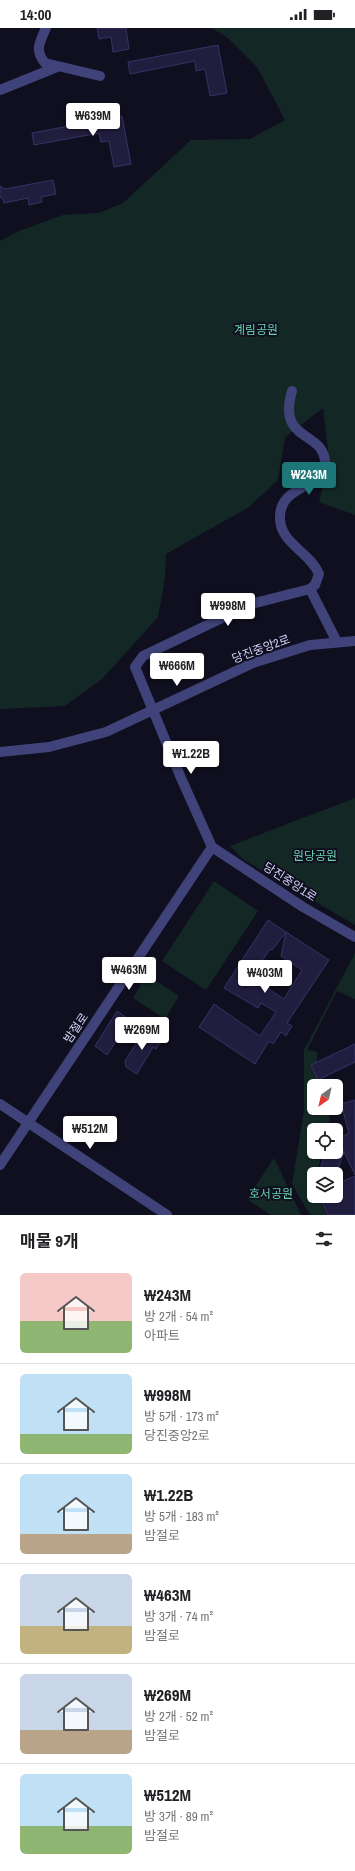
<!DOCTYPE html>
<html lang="ko">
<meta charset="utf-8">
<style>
body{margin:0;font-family:"Archivo Narrow","Noto Sans KR",sans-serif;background:#f2f2f2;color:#202124;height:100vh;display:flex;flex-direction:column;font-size:15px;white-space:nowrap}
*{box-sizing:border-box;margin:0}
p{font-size:13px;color:#757577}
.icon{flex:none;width:22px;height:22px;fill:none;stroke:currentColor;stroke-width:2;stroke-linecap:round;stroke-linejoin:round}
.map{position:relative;height:1187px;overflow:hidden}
.drawer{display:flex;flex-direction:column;background:#fff;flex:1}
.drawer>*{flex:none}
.needle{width:26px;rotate:214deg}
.tools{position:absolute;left:307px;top:1051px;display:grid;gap:8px}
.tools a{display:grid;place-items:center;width:36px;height:36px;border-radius:6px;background:#fff;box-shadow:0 1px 3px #0004;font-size:20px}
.price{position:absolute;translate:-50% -34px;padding:0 9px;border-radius:4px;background:#fff;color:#222;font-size:13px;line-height:26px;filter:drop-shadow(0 1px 2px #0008)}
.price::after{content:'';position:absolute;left:50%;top:24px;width:12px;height:9px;margin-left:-6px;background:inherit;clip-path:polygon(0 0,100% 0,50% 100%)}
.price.on{background:#1d7678;color:#fff}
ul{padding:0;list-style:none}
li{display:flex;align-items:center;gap:12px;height:100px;padding:0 20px}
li+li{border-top:1px solid #e0e0e0}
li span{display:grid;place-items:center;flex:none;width:112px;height:80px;border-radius:6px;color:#555}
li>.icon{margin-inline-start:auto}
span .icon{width:48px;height:48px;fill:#fffc;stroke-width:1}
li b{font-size:17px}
h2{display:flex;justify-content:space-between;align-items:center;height:48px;padding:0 20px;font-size:17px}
.status{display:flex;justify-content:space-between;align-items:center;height:28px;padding:0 20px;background:#fff;direction:ltr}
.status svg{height:11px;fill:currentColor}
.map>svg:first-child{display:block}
</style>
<div class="status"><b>14:00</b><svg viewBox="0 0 49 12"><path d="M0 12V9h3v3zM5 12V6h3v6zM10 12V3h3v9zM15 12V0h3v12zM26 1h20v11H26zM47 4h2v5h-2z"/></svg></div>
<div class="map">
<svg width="355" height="1187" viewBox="0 0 355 1187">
<rect width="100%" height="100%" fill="#100f1f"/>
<!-- green -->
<path fill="#132825" d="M212,0H355V487L319,474L327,442L328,421L323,380L285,409L278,452L249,479L166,526L165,550L158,589L103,650L65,678L0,681V213L19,203L63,187L99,185L123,175L191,112L250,111L285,92L257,39L229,11Z
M355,770V897L244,832L230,818Z
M214,853L258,883L206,962L162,933Z
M355,925V971L337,963L307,1022L317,1024V1054L320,1058H314V1080H329L330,1101L314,1102V1124H323L316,1146H314L312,1157L314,1168H317L327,1187H310L292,1156L304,1083V1022Z
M147,947L179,968L165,991L133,970Z
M274,1130L301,1187H271L247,1171Z"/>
<!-- building -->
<path fill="#211d3e" stroke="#373267" d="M97,0H126L129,21L113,24L111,9L99,11Z
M218,17L227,65L210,68L205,41L196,43L195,33L130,46L128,34Z
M122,88L131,136L114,139L109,113L101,114L99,105L34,117L32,105Z
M53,152L56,166L41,169L42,174L29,177L28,170L4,175L3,171L0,169V158L5,161Z
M268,892L286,904L272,922L270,921L251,950L284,971L302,942L281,928L286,904L329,932L287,995L292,998L286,1008L281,1004L273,1016L269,1013L255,1036L199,999L214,976L260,1008L276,984L261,975L258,980L224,960Z
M117,983L130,992L107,1027L95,1018Z
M144,1003H149L162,1011L156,1021L153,1019L137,1046L126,1039L125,1033Z
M355,1016V1034L318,1052L311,1037Z
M355,1072V1147L338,1111L349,1105L341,1076Z
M326,1124H344L336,1146L319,1144Z
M355,1148V1187H328L319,1168H336V1156Z"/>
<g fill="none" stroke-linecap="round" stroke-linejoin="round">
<!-- minor -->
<path stroke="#3f4379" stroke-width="10" d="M46,0C40,14 34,22 45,35L100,48
M0,62L57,39
M292,363C277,414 322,402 325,433C328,461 278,455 280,491C281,516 310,524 319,546L315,557L310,561
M0,724L49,719L106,704L253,635L310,617L355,613
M212,819L181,750L135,639L143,628L251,576L310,561L337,614
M212,819L303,879L355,909
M0,1076L167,1187
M0,1137L212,819"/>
</g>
<g text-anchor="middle" stroke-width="4" stroke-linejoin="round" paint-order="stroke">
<!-- park labels -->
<g font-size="12" fill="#67d1ac" stroke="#100f1f">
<text x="256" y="306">계림공원</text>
<text x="315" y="832">원당공원</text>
<text x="271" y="1170">호서공원</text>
</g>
<!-- street labels -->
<g font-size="12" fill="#d3d2fa" stroke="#100f1f">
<text transform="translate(261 621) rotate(-20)" y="4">당진중앙2로</text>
<text transform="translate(290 854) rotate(33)" y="4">당진중앙1로</text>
<text transform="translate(76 1000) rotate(-56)" y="4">밤절로</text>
</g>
</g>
</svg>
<div class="tools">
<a><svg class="needle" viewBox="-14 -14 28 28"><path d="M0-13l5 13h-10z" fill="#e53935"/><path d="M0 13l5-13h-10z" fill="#757577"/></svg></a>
<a><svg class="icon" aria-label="locate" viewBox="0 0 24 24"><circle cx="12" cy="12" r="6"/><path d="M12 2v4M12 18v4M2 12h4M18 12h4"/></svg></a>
<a><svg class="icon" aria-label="layers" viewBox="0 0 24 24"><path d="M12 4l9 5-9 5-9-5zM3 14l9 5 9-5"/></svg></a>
</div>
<b class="price" style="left:93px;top:109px">₩639M</b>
<b class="price on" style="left:309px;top:468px">₩243M</b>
<b class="price" style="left:228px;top:599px">₩998M</b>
<b class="price" style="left:177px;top:659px">₩666M</b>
<b class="price" style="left:191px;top:747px">₩1.22B</b>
<b class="price" style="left:129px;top:963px">₩463M</b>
<b class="price" style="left:265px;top:966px">₩403M</b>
<b class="price" style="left:142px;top:1023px">₩269M</b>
<b class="price" style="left:90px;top:1122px">₩512M</b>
</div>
<section class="drawer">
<h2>매물 9개<svg class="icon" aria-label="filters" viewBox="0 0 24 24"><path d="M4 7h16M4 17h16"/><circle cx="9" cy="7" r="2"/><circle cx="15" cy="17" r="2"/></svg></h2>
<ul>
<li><span style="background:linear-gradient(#f6c9c9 60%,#8fb573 0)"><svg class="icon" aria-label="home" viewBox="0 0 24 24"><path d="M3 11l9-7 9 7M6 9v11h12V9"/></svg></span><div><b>₩243M</b><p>방 2개 · 54 m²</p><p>아파트</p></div></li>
<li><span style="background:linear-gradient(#bfe0f5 75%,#8fb573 0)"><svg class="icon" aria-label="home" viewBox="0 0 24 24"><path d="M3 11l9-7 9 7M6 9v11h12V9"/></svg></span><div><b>₩998M</b><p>방 5개 · 173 m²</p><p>당진중앙2로</p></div></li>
<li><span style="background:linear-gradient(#bfe0f5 75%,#b9a48a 0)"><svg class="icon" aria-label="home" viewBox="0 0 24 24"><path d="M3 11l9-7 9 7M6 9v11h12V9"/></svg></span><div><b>₩1.22B</b><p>방 5개 · 183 m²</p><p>밤절로</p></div></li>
<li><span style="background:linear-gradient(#c9d6e8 65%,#c2b280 0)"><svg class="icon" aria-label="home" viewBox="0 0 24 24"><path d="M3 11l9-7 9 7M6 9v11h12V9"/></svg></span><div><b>₩463M</b><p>방 3개 · 74 m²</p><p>밤절로</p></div></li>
<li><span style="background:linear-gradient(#c9d6e8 70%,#b9a48a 0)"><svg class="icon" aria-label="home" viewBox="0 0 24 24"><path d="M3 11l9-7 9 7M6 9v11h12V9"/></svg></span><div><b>₩269M</b><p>방 2개 · 52 m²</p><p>밤절로</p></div></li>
<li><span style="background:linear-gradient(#bfe0f5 65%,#8fb573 0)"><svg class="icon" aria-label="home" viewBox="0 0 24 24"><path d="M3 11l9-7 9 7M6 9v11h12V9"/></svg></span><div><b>₩512M</b><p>방 3개 · 89 m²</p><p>밤절로</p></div></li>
</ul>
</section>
